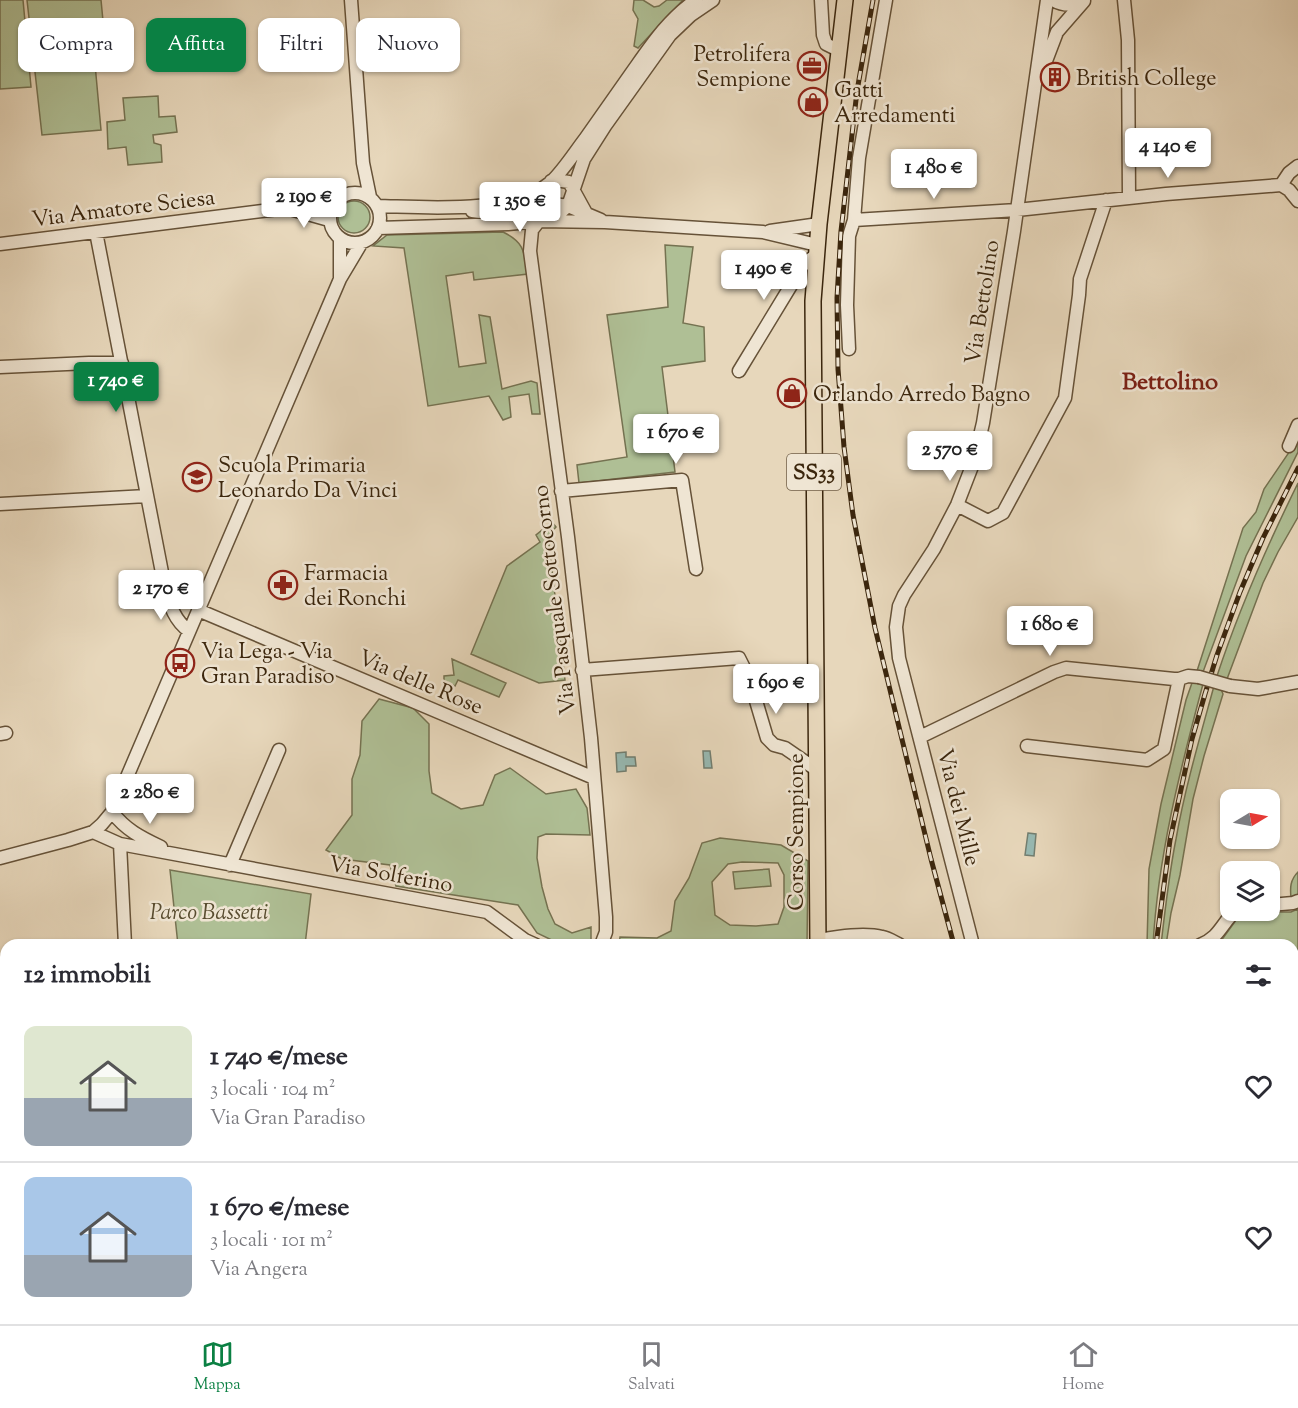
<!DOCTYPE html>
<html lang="it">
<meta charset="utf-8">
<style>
body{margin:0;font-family:"Sorts Mill Goudy",serif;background:#f2f2f3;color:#2b2b33;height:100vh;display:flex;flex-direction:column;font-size:22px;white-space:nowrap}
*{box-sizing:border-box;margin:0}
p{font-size:20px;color:#7c7c81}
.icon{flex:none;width:33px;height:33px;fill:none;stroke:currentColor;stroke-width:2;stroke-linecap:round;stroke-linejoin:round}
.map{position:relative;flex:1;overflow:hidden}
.side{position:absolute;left:0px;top:939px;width:1299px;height:386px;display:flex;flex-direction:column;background:#fff;border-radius:18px 18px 0 0;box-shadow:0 2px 4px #0004}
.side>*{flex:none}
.top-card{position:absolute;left:18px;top:18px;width:600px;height:54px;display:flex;gap:12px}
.needle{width:39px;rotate:80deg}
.buttons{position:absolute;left:1220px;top:789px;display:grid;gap:12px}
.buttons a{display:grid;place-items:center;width:60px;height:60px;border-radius:12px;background:#fff;box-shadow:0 2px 4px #0004;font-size:30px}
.price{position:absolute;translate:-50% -51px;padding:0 14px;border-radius:6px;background:#fff;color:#222;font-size:20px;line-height:39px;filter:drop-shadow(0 2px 3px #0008)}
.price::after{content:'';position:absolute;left:50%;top:36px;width:18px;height:14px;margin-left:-9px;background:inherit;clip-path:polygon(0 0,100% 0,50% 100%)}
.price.selected{background:#0b8043;color:#fff}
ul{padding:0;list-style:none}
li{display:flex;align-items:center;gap:18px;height:150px;padding:0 24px}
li+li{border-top:2px solid #e1e1e2}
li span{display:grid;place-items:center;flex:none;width:168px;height:120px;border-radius:12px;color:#555}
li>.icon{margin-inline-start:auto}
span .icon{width:72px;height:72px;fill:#fffc;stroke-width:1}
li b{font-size:26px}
h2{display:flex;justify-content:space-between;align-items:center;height:72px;padding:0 24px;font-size:26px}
.tag{padding:0 21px;border-radius:12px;background:#fff;box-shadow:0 2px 4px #0004;font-size:21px;line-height:54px}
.tag.selected{background:#0b8043;color:#fff}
.tabs{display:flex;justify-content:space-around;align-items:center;height:84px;border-top:2px solid #e1e1e2;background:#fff;font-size:16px;color:#7c7c81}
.tabs a{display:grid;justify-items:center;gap:3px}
.tabs .selected{color:#0b8043}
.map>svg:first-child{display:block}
</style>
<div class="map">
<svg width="1298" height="1324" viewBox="0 0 1298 1324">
<rect width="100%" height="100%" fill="#e7d7bb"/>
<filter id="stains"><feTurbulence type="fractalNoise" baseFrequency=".00333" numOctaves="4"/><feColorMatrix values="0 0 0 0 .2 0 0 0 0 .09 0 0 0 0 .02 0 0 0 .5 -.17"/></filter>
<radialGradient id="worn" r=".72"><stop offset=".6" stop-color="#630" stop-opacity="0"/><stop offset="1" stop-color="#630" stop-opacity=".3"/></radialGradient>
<!-- green -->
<path fill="#afbf95" stroke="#757251" stroke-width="1.5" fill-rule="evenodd" d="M0,0H23L31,87L0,89Z
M27,0H101L106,52L94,53L101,130L42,135Z
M634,0H643L654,7L659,6L667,0H683L638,48L634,46L638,19L633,10Z
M158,96L159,117L175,116L177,132L153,135L154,143L161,145L162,162L128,165L126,147L108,149L107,122L125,120L123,98Z
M338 217a16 16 0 1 1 32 0a16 16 0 1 1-32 0Z
M503,232C525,243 524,252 528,274L474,280L473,272L446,276L459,367L486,363L479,315L490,317L502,389L531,381L537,383L540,414H532L529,394L509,397L511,417L503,420L489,396L428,406L404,248L373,246L387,235Z
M665,245L693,247L683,323L704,327L705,361L662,367L675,472L579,483L577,465L627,457L607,315L668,307Z
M1298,435V452L1246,556L1203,672L1197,671L1243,528L1256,512L1264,489L1292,448Z
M1298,483V517L1278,552L1263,583L1227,679L1217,676C1239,609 1267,546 1298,483Z
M552,522L556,527L548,536L565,680L539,683L471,654L507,566L540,542L536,535Z
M452,659L506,683L499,697L458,680L455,686L444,681V676L454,675Z
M1193,680L1203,684C1180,770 1158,856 1153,945H1147L1149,869L1161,804L1186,700Z
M1214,686L1221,689L1223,694L1204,756L1193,799L1180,875L1171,913L1166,945H1161C1165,910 1169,874 1176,839C1185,788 1200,737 1214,686Z
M379,699L413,708L429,724V771L432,793L461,809L483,805L495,775L510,768L546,794L576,789L587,808L590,835L546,834L538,837L537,858L542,887L548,909L555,924L572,933L591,927V941L579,945H562L537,933L518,905L396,886L390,865L342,859L326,850L352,815V779L360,755L362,721Z
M720,838L781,845L808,861L807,945H619L620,937L657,938L671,931L675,901L689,878L702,843ZM742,862L778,863L784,875V907L778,924L756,926L730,925L715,915L712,882L728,864Z
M769,869L771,886L735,889L733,872Z
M170,870L311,894L305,945H178Z
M1298,872V896L1291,898C1290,888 1290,880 1298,872Z
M1298,909V1075L1297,1078L1293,1077V945H1218L1239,916L1263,912H1291Z
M993,1319H1036L1038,1324H994Z
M1052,1319V1318L1081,1319L1079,1324H1053Z"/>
<!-- water -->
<path fill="#97b9b2" stroke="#727e70" stroke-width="1.5" d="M703,751H710L712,768H704Z
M626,752V757H635L636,766H626V771L617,772L616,753Z
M1028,833L1036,834L1034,856L1025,855Z"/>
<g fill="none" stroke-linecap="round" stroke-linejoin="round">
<!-- minor casing -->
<g stroke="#665238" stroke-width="15">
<path id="minor" d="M351,0L363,163L370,197
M821,0L823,35L826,44L838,50
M1053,0C1063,6 1072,6 1083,2
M1124,0L1128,40L1129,198
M1041,74L1057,32L1084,1
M551,181H562L569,182L586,213
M1281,185L1289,173L1298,166
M330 218a25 25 0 1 1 50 0a25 25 0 1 1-50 0Z
M377,206C425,207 513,215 551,182C563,171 575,152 585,139C600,118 615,96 630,75C650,47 667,20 696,0
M290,209L329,220
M472,211L489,213L554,204L568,206L601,220
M539,215L561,212L568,206L584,159L605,126L670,35L691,15L713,0
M854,220L1017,210L1166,194L1281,185L1289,190L1298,201
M539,221L532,230L530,251L568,537L591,738L606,917V932L601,945
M378,228L508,224L539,221L605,222L763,232L817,245
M770,231L819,224
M96,232L165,588C170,605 174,620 189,631
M340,238V279
M0,244L286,208L337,199
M849,349L847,305L849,236L854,220L859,158L886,0
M0,367L89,363H122
M739,371L804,264L816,255
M1289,446L1298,425
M561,491L682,480L696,569
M0,504L147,496
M957,505L988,521L1003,513L1065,398L1079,295L1080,279L1106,200
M165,588C181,601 186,607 205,594
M198,610L594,778
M582,670L739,658L746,672L754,694L767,738L774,745L785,748L817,770
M1230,686L1258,689L1298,682
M0,734L6,733
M920,737L1054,672L1066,668L1174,679H1179L1188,676L1199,677
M1027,746L1147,760L1164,749L1179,679
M112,812C126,830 140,837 161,847
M93,832L120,844L487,912L525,940L536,945
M120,844L125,945
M0,858L68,840L93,832L102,824L112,812L340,279L362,242
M230,865L279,750
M1269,905L1293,903L1298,901
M818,940C836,937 864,932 882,937C888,938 894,942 900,945
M973,945L899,658L896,627L899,606L904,595L934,549L957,505L974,461L983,423L1014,231L1047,0
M1200,945C1220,937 1221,924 1236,910
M0,1101H6
M1293,1193L1298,1194
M807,1318L828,1324
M1184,1318L1185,1324
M696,1324L698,1318
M1087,1324V1318"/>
</g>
<!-- major casing -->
<g stroke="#3b260d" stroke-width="18">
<path id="major" d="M818,945L813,301L819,224L845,0
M0,1315L6,1314
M29,1324L75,1320C81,1324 89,1324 95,1318"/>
</g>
<!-- minor -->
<use href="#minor" stroke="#efe5d3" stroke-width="12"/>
<!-- major -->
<use href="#major" stroke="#e7d7bb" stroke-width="15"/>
<!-- rail casing -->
<g stroke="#3b260d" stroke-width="5">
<path id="rail" d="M873,0L857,91L841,231L837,298L838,369L844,447L853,515L875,628L931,859L954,945
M1156,945L1170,840L1192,739L1205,694L1217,655L1240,592L1263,538L1298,468
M1045,1318L1046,1324
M1157,1318V1324"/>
</g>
<!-- rail -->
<use href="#rail" stroke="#efe5d3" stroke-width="3" stroke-dasharray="9" stroke-linecap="butt"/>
<!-- minor-bridge casing -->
<g stroke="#665238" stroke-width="15" stroke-linecap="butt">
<path id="minor-bridge" d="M1199,677L1230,686"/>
</g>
<!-- minor-bridge -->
<use href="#minor-bridge" stroke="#efe5d3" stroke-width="12"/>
</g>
<!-- icons -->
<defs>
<g id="office-ring" transform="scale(1.5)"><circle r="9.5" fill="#efe5d3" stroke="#8f2418" stroke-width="1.5"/><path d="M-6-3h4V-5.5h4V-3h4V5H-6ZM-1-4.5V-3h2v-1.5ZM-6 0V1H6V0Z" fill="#8f2418"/></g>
<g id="building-ring" transform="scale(1.5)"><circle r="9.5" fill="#efe5d3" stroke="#8f2418" stroke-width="1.5"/><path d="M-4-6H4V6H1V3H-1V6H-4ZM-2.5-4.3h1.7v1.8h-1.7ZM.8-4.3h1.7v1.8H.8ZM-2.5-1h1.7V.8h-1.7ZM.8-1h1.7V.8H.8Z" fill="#8f2418"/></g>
<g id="shop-ring" transform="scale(1.5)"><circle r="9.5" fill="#efe5d3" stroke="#8f2418" stroke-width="1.5"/><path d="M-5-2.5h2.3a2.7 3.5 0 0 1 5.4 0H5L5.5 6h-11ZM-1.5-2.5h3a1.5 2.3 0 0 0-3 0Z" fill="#8f2418"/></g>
<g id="school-ring" transform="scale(1.5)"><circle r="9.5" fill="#efe5d3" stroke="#8f2418" stroke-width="1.5"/><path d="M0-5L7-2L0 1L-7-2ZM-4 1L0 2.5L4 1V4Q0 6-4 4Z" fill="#8f2418"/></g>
<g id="pharmacy-ring" transform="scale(1.5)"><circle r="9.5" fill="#efe5d3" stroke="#8f2418" stroke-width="1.5"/><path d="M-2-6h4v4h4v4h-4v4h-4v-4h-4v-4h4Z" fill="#8f2418"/></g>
<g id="bus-ring" transform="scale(1.5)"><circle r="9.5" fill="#efe5d3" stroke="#8f2418" stroke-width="1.5"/><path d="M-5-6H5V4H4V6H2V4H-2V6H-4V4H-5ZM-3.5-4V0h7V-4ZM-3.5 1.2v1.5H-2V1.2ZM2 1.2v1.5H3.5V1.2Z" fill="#8f2418"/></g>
</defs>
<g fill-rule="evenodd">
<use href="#office-ring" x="812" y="66"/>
<use href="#building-ring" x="1055" y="77"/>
<use href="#shop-ring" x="813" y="102"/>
<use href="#shop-ring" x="792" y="393"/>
<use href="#school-ring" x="197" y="477"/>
<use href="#pharmacy-ring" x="283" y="585"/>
<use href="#bus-ring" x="180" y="663"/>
</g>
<g text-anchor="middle" stroke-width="5" stroke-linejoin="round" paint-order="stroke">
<!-- shield labels -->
<rect fill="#efe5d3" stroke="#715f48" stroke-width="1.5" x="787" y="454" width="54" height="36" rx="4.5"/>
<g font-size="21" font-weight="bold" fill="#3b260d">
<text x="814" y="479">SS33</text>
</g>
<!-- poi labels -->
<g font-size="22" fill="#3b260d" stroke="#efe5d3" text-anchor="start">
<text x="791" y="61" text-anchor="end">Petrolifera<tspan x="791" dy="25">Sempione</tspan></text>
<text x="1076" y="85">British College</text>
<text x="834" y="97">Gatti<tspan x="834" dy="25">Arredamenti</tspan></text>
<text x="813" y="401">Orlando Arredo Bagno</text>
<text x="218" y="472">Scuola Primaria<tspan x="218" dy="25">Leonardo Da Vinci</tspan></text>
<text x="304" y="580">Farmacia<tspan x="304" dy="25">dei Ronchi</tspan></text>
<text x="201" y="658">Via Lega - Via<tspan x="201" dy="25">Gran Paradiso</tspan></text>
</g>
<!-- street labels -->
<g font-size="22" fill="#3b260d" stroke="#efe5d3">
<text transform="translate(123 207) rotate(-7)" y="8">Via Amatore Sciesa</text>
<text transform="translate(981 302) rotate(-81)" y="8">Via Bettolino</text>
<text transform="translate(553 600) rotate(-97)" y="8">Via Pasquale Sottocorno</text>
<text transform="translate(421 681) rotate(23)" y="8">Via delle Rose</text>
<text transform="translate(960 807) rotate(76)" y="8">Via dei Mille</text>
<text transform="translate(795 832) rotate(-90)" y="8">Corso Sempione</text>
<text transform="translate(391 873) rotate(10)" y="8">Via Solferino</text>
</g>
<!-- park labels -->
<g font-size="22" font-style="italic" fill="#584c2f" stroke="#efe5d3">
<text x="209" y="919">Parco Bassetti</text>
</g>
<!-- neighbourhood labels -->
<g font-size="24" font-weight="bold" fill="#7a1f14" stroke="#efe5d3">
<text x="1170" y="389">Bettolino</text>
</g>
</g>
<rect width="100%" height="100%" filter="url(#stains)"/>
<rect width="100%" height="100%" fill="url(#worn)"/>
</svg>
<div class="buttons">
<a><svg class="needle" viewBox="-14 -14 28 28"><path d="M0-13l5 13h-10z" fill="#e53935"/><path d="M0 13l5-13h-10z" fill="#7c7c81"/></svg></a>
<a><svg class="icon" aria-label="layers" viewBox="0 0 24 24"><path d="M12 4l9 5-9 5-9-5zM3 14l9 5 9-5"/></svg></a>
</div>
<b class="price" style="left:1168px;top:179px">4 140 €</b>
<b class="price" style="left:934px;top:200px">1 480 €</b>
<b class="price" style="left:304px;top:229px">2 190 €</b>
<b class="price" style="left:520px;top:233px">1 350 €</b>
<b class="price" style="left:764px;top:301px">1 490 €</b>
<b class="price selected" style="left:116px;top:413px">1 740 €</b>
<b class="price" style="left:676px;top:465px">1 670 €</b>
<b class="price" style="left:950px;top:482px">2 570 €</b>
<b class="price" style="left:161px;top:621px">2 170 €</b>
<b class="price" style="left:1050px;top:657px">1 680 €</b>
<b class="price" style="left:776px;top:715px">1 690 €</b>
<b class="price" style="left:150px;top:825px">2 280 €</b>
<div class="top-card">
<a class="tag">Compra</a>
<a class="tag selected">Affitta</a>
<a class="tag">Filtri</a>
<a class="tag">Nuovo</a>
</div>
<section class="side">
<h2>12 immobili<svg class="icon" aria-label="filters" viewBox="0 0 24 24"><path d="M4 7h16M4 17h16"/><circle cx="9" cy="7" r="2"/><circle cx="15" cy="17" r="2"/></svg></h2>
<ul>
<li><span style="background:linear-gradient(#dfe7d0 60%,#9aa5b1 0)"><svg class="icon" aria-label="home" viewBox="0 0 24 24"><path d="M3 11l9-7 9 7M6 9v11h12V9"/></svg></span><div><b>1 740 €/mese</b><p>3 locali · 104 m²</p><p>Via Gran Paradiso</p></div><svg class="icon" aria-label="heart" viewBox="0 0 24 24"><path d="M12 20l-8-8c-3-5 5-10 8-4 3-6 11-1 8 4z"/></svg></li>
<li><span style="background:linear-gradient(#a9c7e8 65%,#9aa5b1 0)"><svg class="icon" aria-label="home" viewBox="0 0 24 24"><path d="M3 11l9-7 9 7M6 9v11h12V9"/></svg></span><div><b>1 670 €/mese</b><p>3 locali · 101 m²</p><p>Via Angera</p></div><svg class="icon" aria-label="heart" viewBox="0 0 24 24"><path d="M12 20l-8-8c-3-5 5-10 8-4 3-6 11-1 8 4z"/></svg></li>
</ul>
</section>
</div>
<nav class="tabs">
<a class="selected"><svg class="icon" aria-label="map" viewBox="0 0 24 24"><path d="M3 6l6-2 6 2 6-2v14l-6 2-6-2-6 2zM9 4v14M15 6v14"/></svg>Mappa</a>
<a><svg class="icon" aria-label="saved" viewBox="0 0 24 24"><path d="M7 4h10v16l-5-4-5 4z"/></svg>Salvati</a>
<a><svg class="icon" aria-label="home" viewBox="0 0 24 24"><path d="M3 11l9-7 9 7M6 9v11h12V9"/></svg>Home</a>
</nav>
